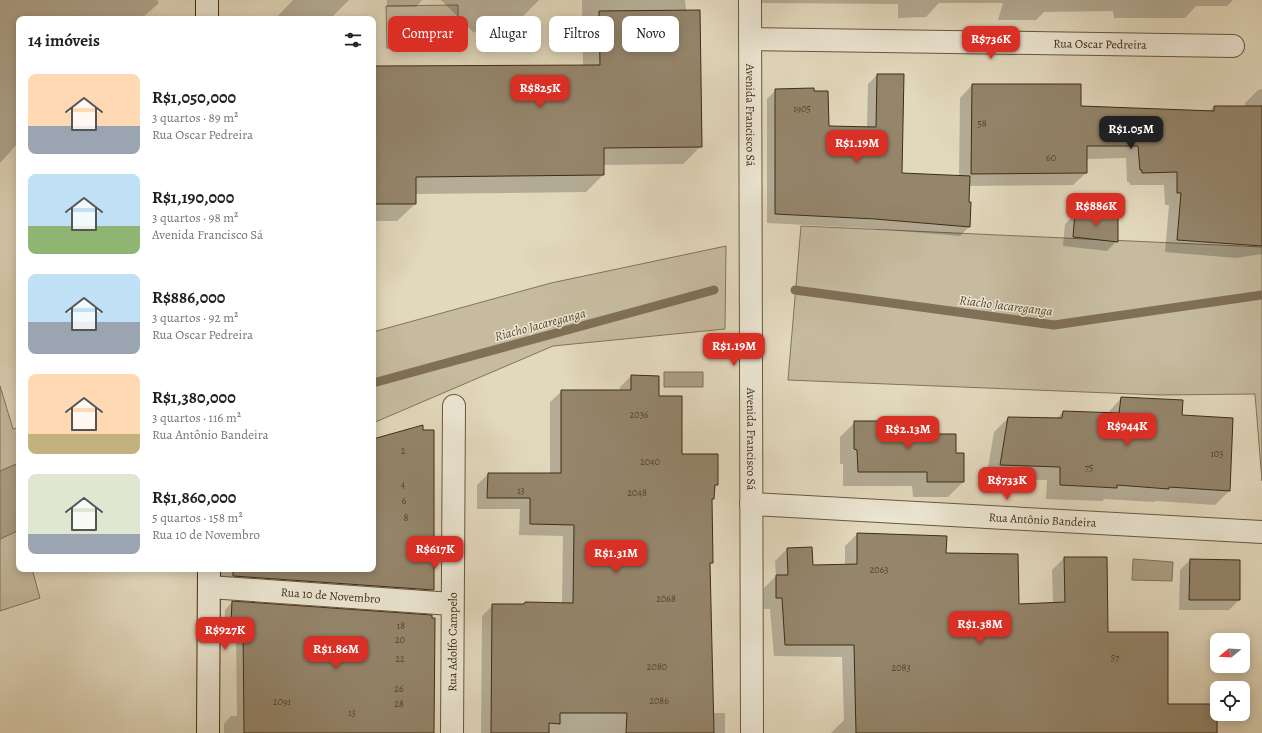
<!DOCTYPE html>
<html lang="pt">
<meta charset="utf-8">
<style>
body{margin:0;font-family:Alegreya,serif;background:#f6f6f6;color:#222;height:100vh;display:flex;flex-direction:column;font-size:15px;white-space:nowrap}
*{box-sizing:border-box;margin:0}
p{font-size:13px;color:#767676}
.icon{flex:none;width:22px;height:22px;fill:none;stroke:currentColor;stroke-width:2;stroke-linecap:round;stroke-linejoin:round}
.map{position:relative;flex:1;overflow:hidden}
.drawer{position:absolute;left:16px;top:16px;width:360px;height:556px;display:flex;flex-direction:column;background:#fff;border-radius:8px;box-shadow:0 2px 10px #0003}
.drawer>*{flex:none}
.hud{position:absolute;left:388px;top:16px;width:380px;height:36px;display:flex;gap:8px}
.needle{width:26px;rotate:252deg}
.tools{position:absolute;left:1210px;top:633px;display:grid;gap:8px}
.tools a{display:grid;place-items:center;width:40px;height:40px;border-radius:8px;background:#fff;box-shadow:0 2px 10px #0003;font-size:20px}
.price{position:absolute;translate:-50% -34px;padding:0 9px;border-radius:8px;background:#d93025;color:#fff;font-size:13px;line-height:26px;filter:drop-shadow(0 1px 2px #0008)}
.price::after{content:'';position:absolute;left:50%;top:24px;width:12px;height:9px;margin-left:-6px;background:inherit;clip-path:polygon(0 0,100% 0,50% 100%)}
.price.active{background:#222;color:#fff}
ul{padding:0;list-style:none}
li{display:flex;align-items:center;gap:12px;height:100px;padding:0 12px}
li span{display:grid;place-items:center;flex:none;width:112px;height:80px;border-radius:8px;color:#555}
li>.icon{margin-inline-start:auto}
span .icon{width:48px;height:48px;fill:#fffc;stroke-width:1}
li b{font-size:17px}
h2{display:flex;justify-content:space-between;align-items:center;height:48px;padding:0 12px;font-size:17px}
.tag{padding:0 14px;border-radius:8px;background:#fff;box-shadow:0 2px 10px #0003;font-size:14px;line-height:36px}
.tag.active{background:#d93025;color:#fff}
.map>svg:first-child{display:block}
</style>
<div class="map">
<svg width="1262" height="733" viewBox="0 0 1262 733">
<rect width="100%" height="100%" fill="#e2d8bc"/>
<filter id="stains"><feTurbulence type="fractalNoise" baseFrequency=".005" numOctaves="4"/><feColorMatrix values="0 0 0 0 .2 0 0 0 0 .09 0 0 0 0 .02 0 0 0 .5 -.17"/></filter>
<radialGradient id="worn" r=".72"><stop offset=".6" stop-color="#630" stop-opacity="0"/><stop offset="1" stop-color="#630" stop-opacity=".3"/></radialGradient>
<!-- green -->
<path fill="#c6bb9f" stroke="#82745a" d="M458,5V48H387L386,6Z
M801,226L1262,247V481L1255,394L1159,395L788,380Z
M726,246L725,329L553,346L373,423V332L551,283Z
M0,386L13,429L19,427V463L0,471Z
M19,530V569H32L40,598L0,611V539Z"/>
<!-- water -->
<path fill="#ab9e83" stroke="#807057" d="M664,372H703V387H664Z
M19,463V530L0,539V471Z
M1133,559L1173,562L1172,581L1132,580Z"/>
<!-- shadow -->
<path fill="#0003" d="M0,0H157L159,3L141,19H19V142L0,163Z
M293,0H349L330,19H275Z
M387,0H422L416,7H387Z
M441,0H539L499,41L482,24L474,33Z
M582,0H685L700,147L683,164L603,165V175L586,192L415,194V204L397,221H373V68L583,66Z
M762,0H1233L1227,6H1196L1185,18H1114L1113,11L1044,12L1036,20H998L1003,3H939L926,17L898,18V4L762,3Z
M877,75L901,174L959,177L960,98L972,85L1080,107L1209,111L1214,107H1245V103L1258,90L1262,89V254L1236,258L1165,252L1169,205H1165L1164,185H1130L1129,182H1127L1126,158L1086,159V173L1073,185L968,186L969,227L960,236L864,228L767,223V99L776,90L828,126L867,128L868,84Z
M1075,214L1117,241L1107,251L1063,246L1065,224Z
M631,376L658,377V397L681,455L717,484L714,488L713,498L711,501L712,562L709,566L713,713H725V733H481L482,616L493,605H522L525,603H562L563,536L519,535L520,509H477V485L488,474H550V402L562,391H620V387Z
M1121,398L1181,416L1229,491L1215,505L1156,501L1154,502L1104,499L1102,501L1046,499L1047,480L986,479L994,432L1008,418L1056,419L1063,412L1107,414Z
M855,422L927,435L955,454L963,482L948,497H913L912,486H843V464H840V437Z
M373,440L433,589L424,598L221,584V569H373Z
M857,534L945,554L1018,605L1053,604L1052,570L1064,558L1107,633L1168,705H1217L1218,733H831L844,720L842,657L774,656L770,609H764V588L776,576L775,561L787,549L812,566L845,565V546Z
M1190,560L1239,561V600L1229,610H1179L1180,570Z
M232,602L433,733H224V724L231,716H237L236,631H224L225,610Z"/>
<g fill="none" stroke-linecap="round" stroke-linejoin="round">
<!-- stream -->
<path stroke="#807057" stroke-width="9" d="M795,290L1054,325L1262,295
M373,383L714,290"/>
</g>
<!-- building -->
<path fill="#94856b" stroke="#3f2c14" d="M700,10L702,147L604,148V175L416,177V204H373V66L600,65L599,11Z
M877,74H904L902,173L970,176L969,202H971L970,227L875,219L775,214V89L814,88V91H828L829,126L876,127Z
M972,84H1081V106L1214,111V106H1262V246L1177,240L1181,193H1177V172L1142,173V170H1140L1138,146H1087V173L971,174Z
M1075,212L1118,217V242L1073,237Z
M631,375L659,376V396H682V454H718V485H715L714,499H712L713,563H710L714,733H626L627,713H560V724L549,723V733H491L492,604H524L525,602L573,603L574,525L530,524V498H487L488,473H561V390H631Z
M1121,397L1183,400L1182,415L1233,418L1230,491L1169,487V489L1117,485V488L1060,485V467L1000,465L1008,417L1062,418L1063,411L1119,413Z
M854,421H928V434H956V453H964V482H927V472H858L857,450L854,449Z
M423,425V430H434V590L233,576V569H373V439Z
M857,533L947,536L946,553L1018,554L1019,604L1065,602L1064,557H1107L1108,632H1168V704H1217V733H856L854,645H785L782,598H776V575H788L787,548L812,547L813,565L857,564Z
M1190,559L1240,560V600H1189Z
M232,601L432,615V618H435L434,733H244L243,623L231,624Z"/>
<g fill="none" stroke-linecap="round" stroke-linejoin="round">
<!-- street casing -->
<g stroke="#68573e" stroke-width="24">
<g id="street">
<path id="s1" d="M750,0L752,733"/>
<path id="s2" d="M750,39L1233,46"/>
<path id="s3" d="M751,504L1262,532"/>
<path id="s4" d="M209,587L452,604"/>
<path id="s5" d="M452,733L454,406"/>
</g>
</g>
<!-- secondary casing -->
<g stroke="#3f2c14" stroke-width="24">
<path id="secondary" d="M207,0V19
M208,733L209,569"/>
</g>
<!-- street -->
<use href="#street" stroke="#ece6d3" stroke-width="22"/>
<!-- secondary -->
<use href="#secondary" stroke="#ece6d3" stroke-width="22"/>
</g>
<g text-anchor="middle" stroke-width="3" stroke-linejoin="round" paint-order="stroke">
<!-- number labels -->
<g font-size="10" fill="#54422a">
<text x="802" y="112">1905</text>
<text x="982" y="127">58</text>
<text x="1051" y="161">60</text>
<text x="639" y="418">2036</text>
<text x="403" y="454">2</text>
<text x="1217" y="457">103</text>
<text x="650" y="465">2040</text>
<text x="1089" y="471">75</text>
<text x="403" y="488">4</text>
<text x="521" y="494">13</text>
<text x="637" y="496">2048</text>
<text x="404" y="504">6</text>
<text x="406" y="521">8</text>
<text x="879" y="573">2063</text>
<text x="666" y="602">2068</text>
<text x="401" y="629">18</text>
<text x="400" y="643">20</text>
<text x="1115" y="661">57</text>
<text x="400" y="662">22</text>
<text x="657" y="670">2080</text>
<text x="901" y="671">2083</text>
<text x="399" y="692">26</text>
<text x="659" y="704">2086</text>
<text x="282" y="705">2091</text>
<text x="399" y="707">28</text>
<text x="352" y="716">13</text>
</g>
<!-- street labels -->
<g font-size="12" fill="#3f2c14" stroke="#ece6d3">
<text dy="4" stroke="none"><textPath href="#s2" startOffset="350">Rua Oscar Pedreira</textPath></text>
<text dy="4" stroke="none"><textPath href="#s1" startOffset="115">Avenida Francisco Sá</textPath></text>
<text dy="4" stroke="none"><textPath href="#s1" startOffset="439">Avenida Francisco Sá</textPath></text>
<text dy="4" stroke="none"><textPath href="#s3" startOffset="292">Rua Antônio Bandeira</textPath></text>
<text dy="4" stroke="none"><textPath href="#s4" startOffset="122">Rua 10 de Novembro</textPath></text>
<text dy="4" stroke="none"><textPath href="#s5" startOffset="91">Rua Adolfo Campelo</textPath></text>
</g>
<!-- water labels -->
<g font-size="13" font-style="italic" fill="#5a4830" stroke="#ece6d3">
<text transform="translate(1006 305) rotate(7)" y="5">Riacho Jacareganga</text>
<text transform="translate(540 324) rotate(-15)" y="5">Riacho Jacareganga</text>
</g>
</g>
<rect width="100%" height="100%" filter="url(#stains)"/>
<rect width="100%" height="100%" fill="url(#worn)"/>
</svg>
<div class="tools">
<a><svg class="needle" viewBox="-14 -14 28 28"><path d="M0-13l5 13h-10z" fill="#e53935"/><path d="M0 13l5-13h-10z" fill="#767676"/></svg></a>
<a><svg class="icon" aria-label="locate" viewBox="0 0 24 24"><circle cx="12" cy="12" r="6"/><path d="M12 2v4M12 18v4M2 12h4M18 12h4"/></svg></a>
</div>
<b class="price" style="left:991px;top:60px">R$736K</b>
<b class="price" style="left:540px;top:109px">R$825K</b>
<b class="price active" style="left:1131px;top:150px">R$1.05M</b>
<b class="price" style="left:857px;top:164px">R$1.19M</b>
<b class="price" style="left:1096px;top:227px">R$886K</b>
<b class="price" style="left:734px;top:367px">R$1.19M</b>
<b class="price" style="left:1127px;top:447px">R$944K</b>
<b class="price" style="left:908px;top:450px">R$2.13M</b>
<b class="price" style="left:1007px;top:501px">R$733K</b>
<b class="price" style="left:435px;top:570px">R$617K</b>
<b class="price" style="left:616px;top:574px">R$1.31M</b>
<b class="price" style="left:980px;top:645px">R$1.38M</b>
<b class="price" style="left:225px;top:651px">R$927K</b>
<b class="price" style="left:336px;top:670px">R$1.86M</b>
<div class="hud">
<a class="tag active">Comprar</a>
<a class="tag">Alugar</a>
<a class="tag">Filtros</a>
<a class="tag">Novo</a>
</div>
<section class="drawer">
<h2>14 imóveis<svg class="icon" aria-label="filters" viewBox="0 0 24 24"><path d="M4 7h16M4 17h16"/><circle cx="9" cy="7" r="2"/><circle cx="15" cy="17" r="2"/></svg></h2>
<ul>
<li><span style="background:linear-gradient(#ffd9b3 65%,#9aa5b1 0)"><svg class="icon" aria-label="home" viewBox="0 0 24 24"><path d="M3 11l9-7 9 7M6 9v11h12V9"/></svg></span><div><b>R$1,050,000</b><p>3 quartos · 89 m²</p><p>Rua Oscar Pedreira</p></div></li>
<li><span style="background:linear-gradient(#bfe0f5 65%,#8fb573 0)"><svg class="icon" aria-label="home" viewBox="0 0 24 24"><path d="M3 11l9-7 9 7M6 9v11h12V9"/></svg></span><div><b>R$1,190,000</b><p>3 quartos · 98 m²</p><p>Avenida Francisco Sá</p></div></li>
<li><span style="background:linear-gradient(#bfe0f5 60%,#9aa5b1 0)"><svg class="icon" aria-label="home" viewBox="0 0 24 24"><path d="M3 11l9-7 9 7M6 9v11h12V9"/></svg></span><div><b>R$886,000</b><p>3 quartos · 92 m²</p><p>Rua Oscar Pedreira</p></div></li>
<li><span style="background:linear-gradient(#ffd9b3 75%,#c2b280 0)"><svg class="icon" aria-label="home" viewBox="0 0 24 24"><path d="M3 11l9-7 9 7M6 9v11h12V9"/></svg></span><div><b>R$1,380,000</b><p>3 quartos · 116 m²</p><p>Rua Antônio Bandeira</p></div></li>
<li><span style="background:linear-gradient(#dfe7d0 75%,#9aa5b1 0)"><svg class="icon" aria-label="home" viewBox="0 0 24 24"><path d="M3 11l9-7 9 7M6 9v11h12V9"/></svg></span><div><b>R$1,860,000</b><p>5 quartos · 158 m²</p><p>Rua 10 de Novembro</p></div></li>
</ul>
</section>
</div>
